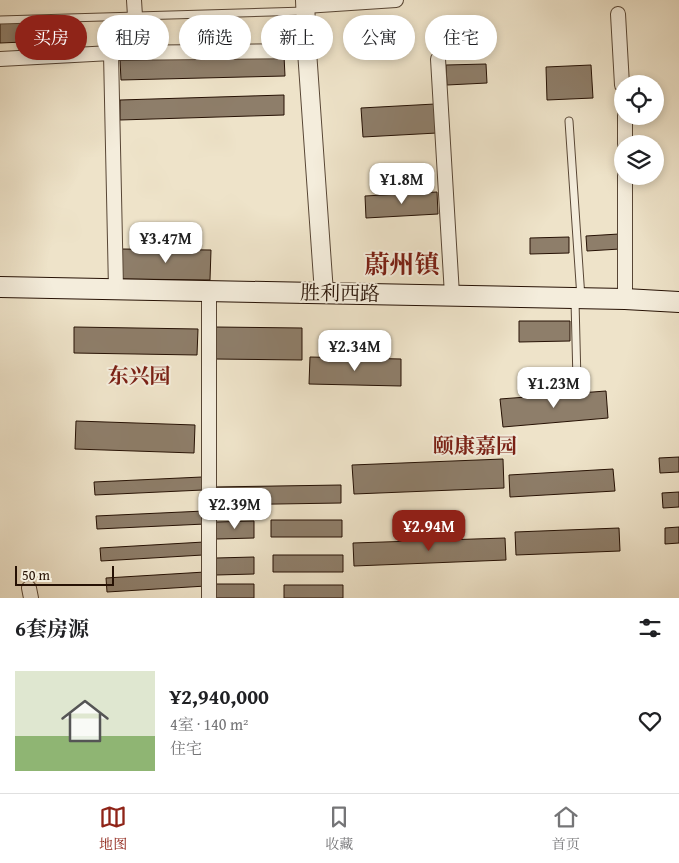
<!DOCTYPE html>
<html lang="zh">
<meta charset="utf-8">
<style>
body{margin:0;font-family:"Gentium Book Plus","Noto Serif SC",serif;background:#f6f6f6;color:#202124;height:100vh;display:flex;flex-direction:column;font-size:19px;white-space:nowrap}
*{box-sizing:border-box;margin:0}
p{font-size:16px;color:#757577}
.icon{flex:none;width:28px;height:28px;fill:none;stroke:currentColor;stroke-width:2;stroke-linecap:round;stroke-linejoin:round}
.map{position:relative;height:598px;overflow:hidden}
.details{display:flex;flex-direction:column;background:#fff;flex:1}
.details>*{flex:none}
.guide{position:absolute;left:15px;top:15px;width:650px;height:45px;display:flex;gap:10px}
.buttons{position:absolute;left:614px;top:75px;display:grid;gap:10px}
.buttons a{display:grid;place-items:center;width:50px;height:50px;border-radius:50%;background:#fff;box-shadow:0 2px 8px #0003;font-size:25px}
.scale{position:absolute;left:15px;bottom:12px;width:99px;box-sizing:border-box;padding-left:5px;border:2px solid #261104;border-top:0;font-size:14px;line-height:18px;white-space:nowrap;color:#261104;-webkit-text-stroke:4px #f4eddc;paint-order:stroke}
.price{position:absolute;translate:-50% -42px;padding:0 11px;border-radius:10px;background:#fff;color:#222;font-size:16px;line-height:32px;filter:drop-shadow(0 1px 2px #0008)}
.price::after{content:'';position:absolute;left:50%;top:30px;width:15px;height:11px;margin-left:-8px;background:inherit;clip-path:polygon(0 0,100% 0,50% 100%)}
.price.current{background:#8f2418;color:#fff}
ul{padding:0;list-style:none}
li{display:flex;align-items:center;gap:15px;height:125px;padding:0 15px}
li+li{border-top:1px solid #e0e0e0}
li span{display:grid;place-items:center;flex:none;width:140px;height:100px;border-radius:0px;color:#555}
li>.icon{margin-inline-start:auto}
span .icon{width:60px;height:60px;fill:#fffc;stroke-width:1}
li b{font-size:21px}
h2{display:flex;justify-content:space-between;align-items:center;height:60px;padding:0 15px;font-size:21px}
.pill{padding:0 18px;border-radius:22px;background:#fff;box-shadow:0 2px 8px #0003;font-size:18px;line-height:45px}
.pill.current{background:#8f2418;color:#fff}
.dock{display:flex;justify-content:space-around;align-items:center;height:70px;border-top:1px solid #e0e0e0;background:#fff;font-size:14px;color:#757577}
.dock a{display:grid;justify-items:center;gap:2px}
.dock .current{color:#8f2418}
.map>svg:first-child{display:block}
</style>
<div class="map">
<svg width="679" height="598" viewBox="0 0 679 598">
<rect width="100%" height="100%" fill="#eee3c9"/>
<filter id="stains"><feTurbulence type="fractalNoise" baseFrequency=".004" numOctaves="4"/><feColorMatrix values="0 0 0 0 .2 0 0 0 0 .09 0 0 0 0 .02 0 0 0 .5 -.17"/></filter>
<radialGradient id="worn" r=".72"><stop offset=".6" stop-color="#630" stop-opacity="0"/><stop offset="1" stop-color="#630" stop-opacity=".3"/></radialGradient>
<!-- building -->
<path fill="#8e7e6a" stroke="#261104" d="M24,22V42L0,43V23Z
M284,56L285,76L121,80L120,60Z
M486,64L487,83L447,85L446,65Z
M591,65L593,98L547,100L546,67Z
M284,95V115L120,120V100Z
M435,104L437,133L363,137L361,108Z
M437,192L438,214L366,218L365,196Z
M619,234L620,249L587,251L586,236Z
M569,237V253L530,254V238Z
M121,249L211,250L210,280L121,279Z
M519,321H570V341L519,342Z
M74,327L198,329L197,355L74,353Z
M215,327L302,328V360L214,359Z
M310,357L401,359V386L309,384Z
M606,391L608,418L503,427L500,399Z
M76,421L195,425L194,453L75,449Z
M679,457V472L660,473L659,458Z
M503,459L504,488L354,494L352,465Z
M613,469L615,491L510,497L509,475Z
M202,477L203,490L95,495L94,482Z
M341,485V503L214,505V487Z
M679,492V507L663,508L662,493Z
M204,511L205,524L97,529L96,516Z
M271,520H342V537H271Z
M254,521V538L216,539V522Z
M679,527V543L665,544V528Z
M619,528L620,551L516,555L515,532Z
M505,538L506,560L354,566L353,543Z
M204,542L203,555L101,561L100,548Z
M273,555H343V572H273Z
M254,557V574L216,575V558Z
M205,572L206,586L107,592L106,578Z
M215,584H254V598H216Z
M284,585H343V598H284Z"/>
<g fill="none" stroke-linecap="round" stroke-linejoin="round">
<!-- service casing -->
<g stroke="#584635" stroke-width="9">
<path id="service" d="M0,20L305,11
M569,121L581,298
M575,301L577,381"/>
</g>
<!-- minor casing -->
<g stroke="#584635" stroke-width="16">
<path id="minor" d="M134,0L135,16
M305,6L396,0
M618,14L622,85
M0,59L111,53
M438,59L452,295
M625,116V144
M625,176V299
M116,289L111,53L307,51
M29,588L31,598
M209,598V290"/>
</g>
<!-- tertiary casing -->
<g stroke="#584635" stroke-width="20">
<path id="tertiary" d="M305,0L307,51L324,293"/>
</g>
<!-- secondary casing -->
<g stroke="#261104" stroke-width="22">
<path id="secondary" d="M0,287L625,299L679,302"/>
</g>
<!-- service -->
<use href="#service" stroke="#f4eddc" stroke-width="7"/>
<!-- minor -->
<use href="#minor" stroke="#f4eddc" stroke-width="14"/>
<!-- tertiary -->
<use href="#tertiary" stroke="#f4eddc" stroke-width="18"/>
<!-- secondary -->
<use href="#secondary" stroke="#f4eddc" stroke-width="20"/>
</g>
<g text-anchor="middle" stroke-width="4" stroke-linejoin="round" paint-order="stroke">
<!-- street labels -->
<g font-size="20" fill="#261104" stroke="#f4eddc">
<text transform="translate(340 293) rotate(1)" y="7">胜利西路</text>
</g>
<!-- neighbourhood labels -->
<g font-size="21" font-weight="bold" fill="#7a1f14" stroke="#f4eddc">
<text x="139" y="383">东兴园</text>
<text x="475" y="453">颐康嘉园</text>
</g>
<!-- district labels -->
<g font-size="25" font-weight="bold" fill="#7a1f14" stroke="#f4eddc">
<text x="402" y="273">蔚州镇</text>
</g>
</g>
<rect width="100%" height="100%" filter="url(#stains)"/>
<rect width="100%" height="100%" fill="url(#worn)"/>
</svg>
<div class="buttons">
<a><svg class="icon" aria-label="locate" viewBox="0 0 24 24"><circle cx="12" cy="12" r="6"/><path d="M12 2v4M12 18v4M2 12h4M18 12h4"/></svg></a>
<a><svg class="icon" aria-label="layers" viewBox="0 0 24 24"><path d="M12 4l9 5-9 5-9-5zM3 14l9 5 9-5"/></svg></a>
</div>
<div class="scale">50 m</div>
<b class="price" style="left:402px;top:205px">¥1.8M</b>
<b class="price" style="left:166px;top:264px">¥3.47M</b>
<b class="price" style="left:355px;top:372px">¥2.34M</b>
<b class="price" style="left:554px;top:409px">¥1.23M</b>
<b class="price" style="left:235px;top:530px">¥2.39M</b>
<b class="price current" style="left:429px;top:552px">¥2.94M</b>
<div class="guide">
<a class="pill current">买房</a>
<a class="pill">租房</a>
<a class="pill">筛选</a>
<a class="pill">新上</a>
<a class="pill">公寓</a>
<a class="pill">住宅</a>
</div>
</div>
<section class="details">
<h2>6套房源<svg class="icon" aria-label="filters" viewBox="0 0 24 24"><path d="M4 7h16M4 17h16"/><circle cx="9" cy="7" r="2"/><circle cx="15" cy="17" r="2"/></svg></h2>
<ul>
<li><span style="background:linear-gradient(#dfe7d0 65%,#8fb573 0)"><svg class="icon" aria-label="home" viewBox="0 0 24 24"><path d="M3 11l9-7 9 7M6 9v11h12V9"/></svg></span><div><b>¥2,940,000</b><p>4室 · 140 m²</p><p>住宅</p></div><svg class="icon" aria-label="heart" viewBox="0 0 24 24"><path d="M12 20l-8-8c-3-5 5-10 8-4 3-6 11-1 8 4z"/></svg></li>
</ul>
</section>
<nav class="dock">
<a class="current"><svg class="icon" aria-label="map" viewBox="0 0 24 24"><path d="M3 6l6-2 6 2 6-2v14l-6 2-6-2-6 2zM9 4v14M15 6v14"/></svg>地图</a>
<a><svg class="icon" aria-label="saved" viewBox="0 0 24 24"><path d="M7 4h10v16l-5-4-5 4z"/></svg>收藏</a>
<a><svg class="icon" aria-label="home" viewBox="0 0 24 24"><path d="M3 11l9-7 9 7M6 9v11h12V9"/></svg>首页</a>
</nav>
